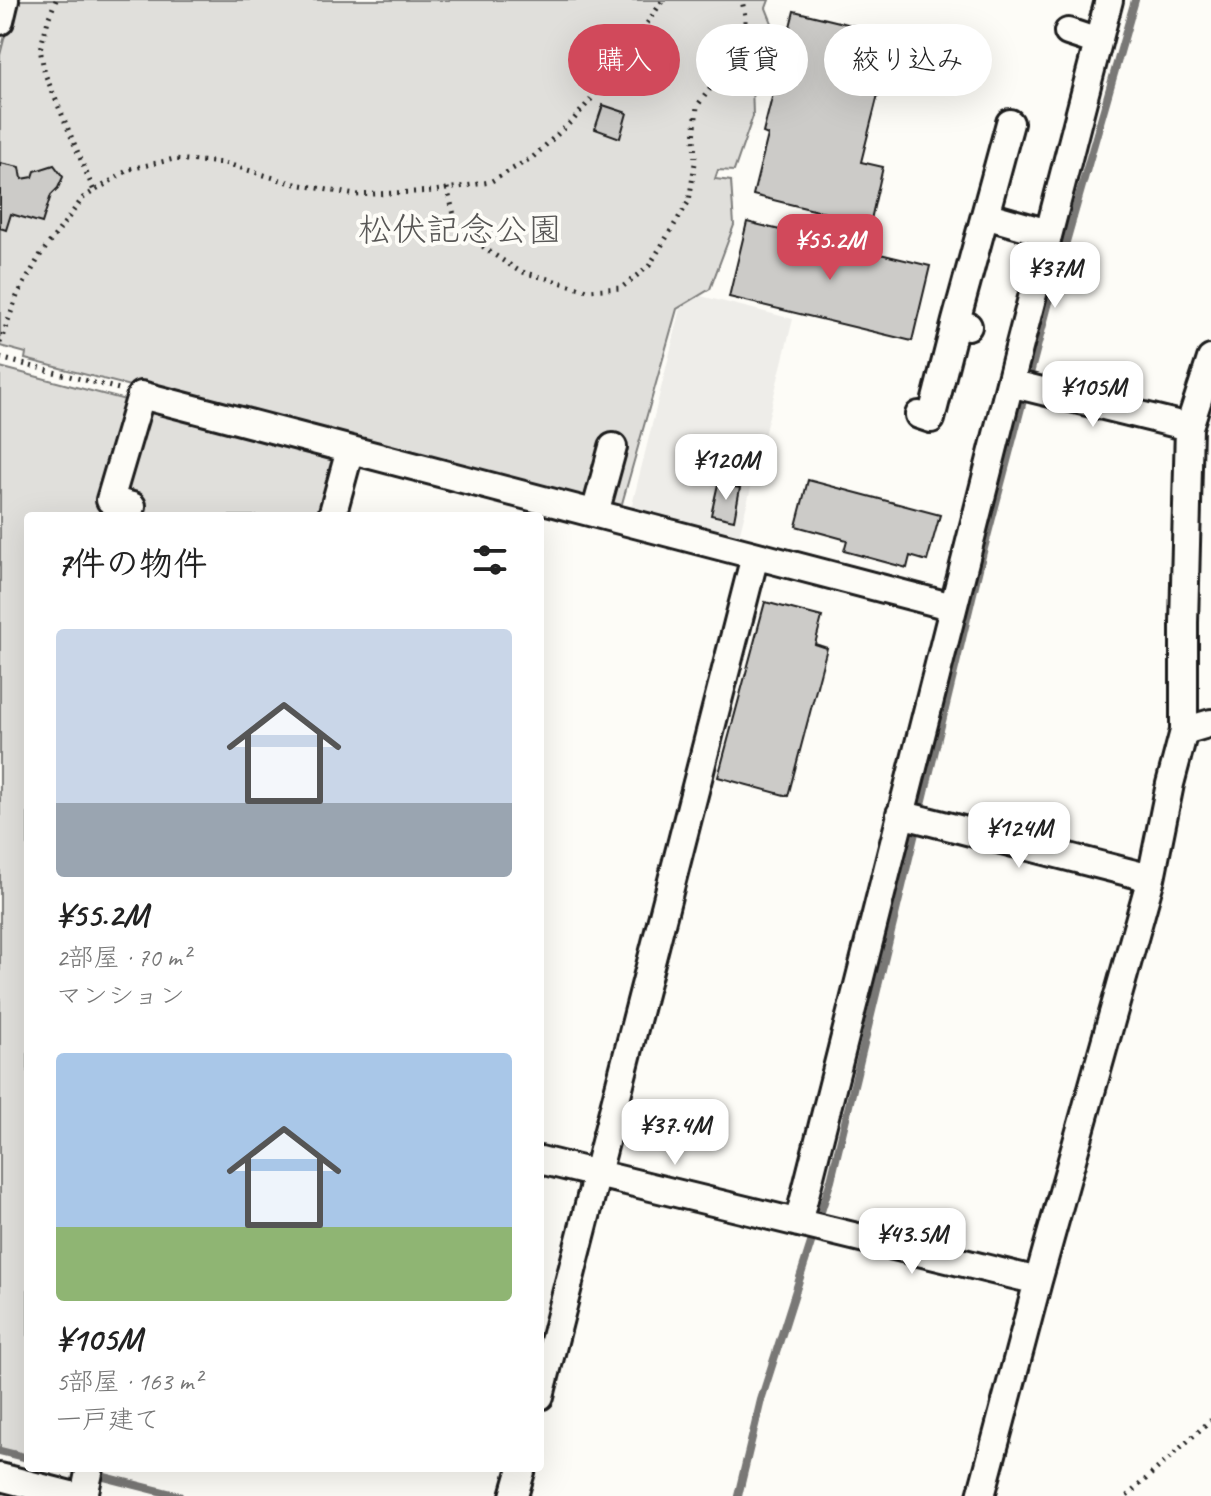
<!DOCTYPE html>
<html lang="ja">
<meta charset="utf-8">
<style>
body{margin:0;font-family:Caveat,"Klee One",sans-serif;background:#f2f2f2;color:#222;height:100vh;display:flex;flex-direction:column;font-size:30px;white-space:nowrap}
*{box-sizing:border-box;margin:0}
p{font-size:26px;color:#767676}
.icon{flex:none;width:44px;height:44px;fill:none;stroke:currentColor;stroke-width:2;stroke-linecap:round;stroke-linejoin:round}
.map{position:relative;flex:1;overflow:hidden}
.side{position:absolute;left:24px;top:512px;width:520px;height:960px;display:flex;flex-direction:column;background:#fff;border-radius:8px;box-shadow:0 8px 32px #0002}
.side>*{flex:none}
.guide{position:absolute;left:568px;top:24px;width:522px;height:72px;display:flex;gap:16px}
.price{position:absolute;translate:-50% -68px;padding:0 18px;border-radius:16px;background:#fff;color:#222;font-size:26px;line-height:52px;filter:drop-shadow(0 2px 4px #0008)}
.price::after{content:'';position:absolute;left:50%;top:48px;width:24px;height:18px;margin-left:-12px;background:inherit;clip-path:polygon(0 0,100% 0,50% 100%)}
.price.selected{background:#d1495b;color:#fff}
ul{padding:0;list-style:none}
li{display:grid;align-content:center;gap:16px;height:424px;padding:0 32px}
li span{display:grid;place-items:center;height:248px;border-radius:8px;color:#555}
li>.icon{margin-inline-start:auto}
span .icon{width:144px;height:144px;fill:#fffc;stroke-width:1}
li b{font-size:34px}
h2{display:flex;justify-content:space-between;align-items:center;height:96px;padding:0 32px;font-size:34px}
.pill{padding:0 28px;border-radius:36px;background:#fff;box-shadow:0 8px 32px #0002;font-size:28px;line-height:72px}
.pill.selected{background:#d1495b;color:#fff}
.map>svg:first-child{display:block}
</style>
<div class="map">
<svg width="1211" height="1496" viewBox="0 0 1211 1496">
<rect width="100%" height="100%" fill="#fdfcf7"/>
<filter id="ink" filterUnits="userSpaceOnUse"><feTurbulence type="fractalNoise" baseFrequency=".0125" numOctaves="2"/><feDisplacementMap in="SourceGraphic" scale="16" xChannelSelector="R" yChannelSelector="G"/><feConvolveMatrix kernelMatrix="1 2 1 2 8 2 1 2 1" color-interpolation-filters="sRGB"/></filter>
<g filter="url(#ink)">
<!-- built -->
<path fill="#eeede9" d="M685,292L793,319L739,536L631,509Z"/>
<!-- green -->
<path fill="#e0dfdb" stroke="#7e7e7c" stroke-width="2" d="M14,0H769L766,8L776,33L752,82L753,116L734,171L718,170L715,179L731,181L734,225L710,289L677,309L621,507L589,504L25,359L26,353L0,346V55Z
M0,367L338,456L322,516H28V1458L0,1451Z"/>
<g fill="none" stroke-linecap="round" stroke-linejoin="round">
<!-- stream -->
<path stroke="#797876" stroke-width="8" d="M0,1451L28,1458
M69,1468L179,1496
M738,1496L761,1400L831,1180L983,552L1050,298L1135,0"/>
</g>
<!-- building -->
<path fill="#cccbc8" stroke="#1c1c1c" stroke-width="2" d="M794,11L893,35L861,162L883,167L870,224L753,195L768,135L763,133Z
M603,105L627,113L620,138L595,129Z
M0,163L20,167L22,179L33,177L35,171L54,165L63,177L58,188L51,195L42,223L11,214L6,230L0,228Z
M747,222L930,266L912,341L729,297Z
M808,480L940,515L927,561L910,556L907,568L844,551L847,540L796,526Z
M718,484L740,488L734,520L711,515Z
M765,602L822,617L815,644L827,648L788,796L718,777Z"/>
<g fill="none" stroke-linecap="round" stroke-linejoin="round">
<!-- minor casing -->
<g stroke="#1c1c1c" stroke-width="32">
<path id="minor" d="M0,21L5,0
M1068,32L1098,42
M1010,123L985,215L1048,233
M968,326L956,321L985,215
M1010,383L1189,427
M919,415L931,419L956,321
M132,506L110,500L141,395L953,607
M595,513L613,447
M332,516L350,450
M1184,731L1211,723
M900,814L1151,878
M540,1160L1038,1281
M798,1223L1010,383L1109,0
M540,1396L755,556
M0,1477L75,1496
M84,1496L90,1468
M514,1496L522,1468
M981,1496L1038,1281L1151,878L1170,784L1184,731V623L1189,427L1211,359"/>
</g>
<!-- path -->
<path stroke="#1c1c1c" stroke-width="5" stroke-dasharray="2 6" stroke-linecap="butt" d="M56,0L49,17L40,49L45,74L94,191
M447,188L457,226L490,252L519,271L588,290L621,288L649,266L689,201L695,163L694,139L697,106L745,43V16L742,0
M0,343L17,296L41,254L83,198L130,169L174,159L224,163L291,183L355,195L434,191L490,182L533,157L574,119L611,76L663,0
M0,358L119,389
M1127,1496L1211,1420"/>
<!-- minor -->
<use href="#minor" stroke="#fdfcf7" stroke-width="26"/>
</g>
</g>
<g text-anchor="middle" stroke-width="8" stroke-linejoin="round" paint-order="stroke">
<!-- park labels -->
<g font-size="34" fill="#575655" stroke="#fdfcf7">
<text x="460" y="241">松伏記念公園</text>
</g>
</g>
</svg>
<b class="price selected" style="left:830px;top:282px">¥55.2M</b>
<b class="price" style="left:1055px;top:310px">¥37M</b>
<b class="price" style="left:1093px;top:429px">¥105M</b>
<b class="price" style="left:726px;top:502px">¥120M</b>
<b class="price" style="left:1019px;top:870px">¥124M</b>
<b class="price" style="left:675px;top:1167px">¥37.4M</b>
<b class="price" style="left:912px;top:1276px">¥43.5M</b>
<div class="guide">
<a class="pill selected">購入</a>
<a class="pill">賃貸</a>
<a class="pill">絞り込み</a>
</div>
<section class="side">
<h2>7件の物件<svg class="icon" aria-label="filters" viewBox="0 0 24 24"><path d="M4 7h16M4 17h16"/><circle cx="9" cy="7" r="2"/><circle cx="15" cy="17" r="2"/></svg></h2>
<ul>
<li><span style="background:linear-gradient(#c9d6e8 70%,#9aa5b1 0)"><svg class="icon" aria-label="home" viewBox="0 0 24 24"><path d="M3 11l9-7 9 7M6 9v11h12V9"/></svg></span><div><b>¥55.2M</b><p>2部屋 · 70 m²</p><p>マンション</p></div></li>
<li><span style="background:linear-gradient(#a9c7e8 70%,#8fb573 0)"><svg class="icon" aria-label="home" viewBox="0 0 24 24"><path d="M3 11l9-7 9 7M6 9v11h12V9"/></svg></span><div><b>¥105M</b><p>5部屋 · 163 m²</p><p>一戸建て</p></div></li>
</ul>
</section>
</div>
